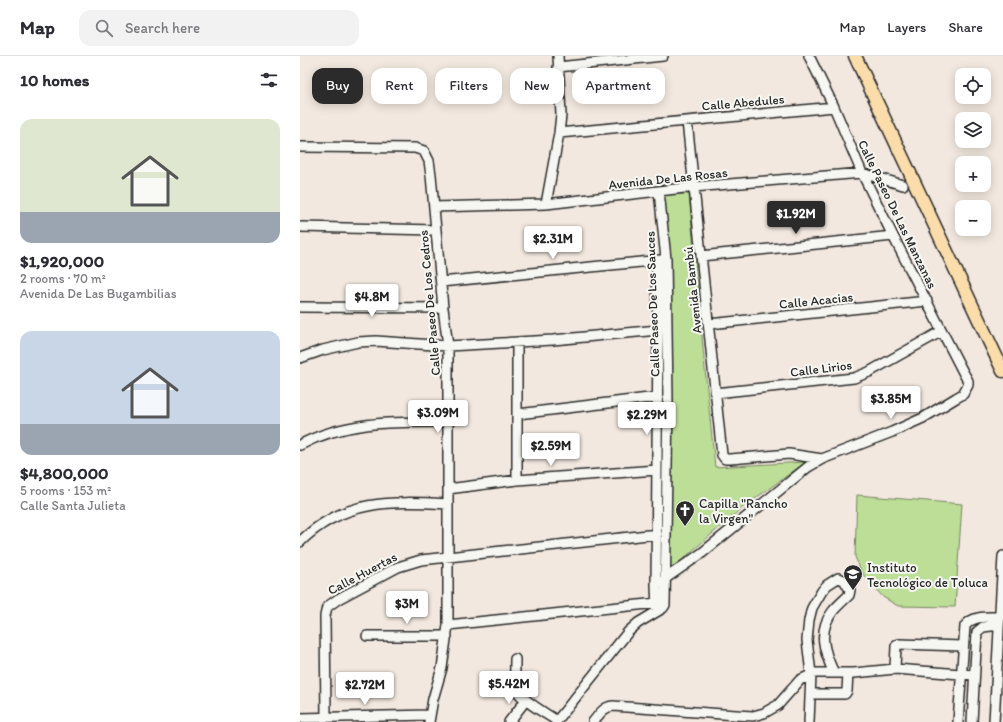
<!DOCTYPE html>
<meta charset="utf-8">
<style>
body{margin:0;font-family:Itim,sans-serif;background:#f2f2f3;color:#2b2b33;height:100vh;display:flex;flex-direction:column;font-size:15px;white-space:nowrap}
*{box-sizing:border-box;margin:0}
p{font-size:13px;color:#7c7c81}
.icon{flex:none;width:22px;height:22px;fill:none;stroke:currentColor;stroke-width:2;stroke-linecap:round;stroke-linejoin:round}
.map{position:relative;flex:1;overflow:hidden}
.details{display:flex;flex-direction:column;background:#fff;width:300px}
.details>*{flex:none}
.banner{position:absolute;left:12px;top:12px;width:380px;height:36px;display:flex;gap:8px}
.fabs{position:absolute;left:655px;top:12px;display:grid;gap:8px}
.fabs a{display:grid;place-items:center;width:36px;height:36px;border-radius:8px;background:#fff;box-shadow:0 2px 10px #0003;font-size:20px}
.price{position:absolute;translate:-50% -34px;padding:0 9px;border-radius:4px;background:#fff;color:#222;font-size:13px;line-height:26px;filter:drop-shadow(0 1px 2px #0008)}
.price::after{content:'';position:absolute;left:50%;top:24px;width:12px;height:9px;margin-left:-6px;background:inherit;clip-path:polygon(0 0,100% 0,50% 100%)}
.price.selected{background:#2b2b2b;color:#fff}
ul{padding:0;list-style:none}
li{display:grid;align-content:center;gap:8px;height:212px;padding:0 20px}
li span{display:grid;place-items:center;height:124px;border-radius:12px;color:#555}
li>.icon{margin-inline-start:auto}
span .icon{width:72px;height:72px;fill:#fffc;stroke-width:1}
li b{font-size:17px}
h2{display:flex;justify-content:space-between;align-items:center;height:48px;padding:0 20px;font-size:17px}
.pill{padding:0 14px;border-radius:12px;background:#fff;box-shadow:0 2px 10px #0003;font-size:14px;line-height:36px}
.pill.selected{background:#2b2b2b;color:#fff}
header{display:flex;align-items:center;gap:24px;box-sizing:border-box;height:56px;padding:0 20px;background:#fff;border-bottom:1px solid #e1e1e2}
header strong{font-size:19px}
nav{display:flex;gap:22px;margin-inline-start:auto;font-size:14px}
.search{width:280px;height:36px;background:#f2f2f3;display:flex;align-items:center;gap:10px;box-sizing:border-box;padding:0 14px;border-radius:12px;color:#7c7c81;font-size:15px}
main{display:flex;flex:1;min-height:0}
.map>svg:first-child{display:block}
</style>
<header>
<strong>Map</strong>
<div class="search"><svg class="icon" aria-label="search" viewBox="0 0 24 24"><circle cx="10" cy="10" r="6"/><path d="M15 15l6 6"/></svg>Search here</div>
<nav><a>Map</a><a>Layers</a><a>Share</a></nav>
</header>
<main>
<section class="details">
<h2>10 homes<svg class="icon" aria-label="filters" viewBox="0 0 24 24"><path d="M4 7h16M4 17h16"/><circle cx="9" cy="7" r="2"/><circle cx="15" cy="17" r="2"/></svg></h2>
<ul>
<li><span style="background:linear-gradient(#dfe7d0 75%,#9aa5b1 0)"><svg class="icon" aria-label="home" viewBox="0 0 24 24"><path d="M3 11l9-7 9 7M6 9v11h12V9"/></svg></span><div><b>$1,920,000</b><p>2 rooms · 70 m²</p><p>Avenida De Las Bugambilias</p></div></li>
<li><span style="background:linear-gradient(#c9d6e8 75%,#9aa5b1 0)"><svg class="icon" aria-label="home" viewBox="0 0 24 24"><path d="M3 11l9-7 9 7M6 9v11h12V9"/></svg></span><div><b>$4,800,000</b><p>5 rooms · 153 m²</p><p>Calle Santa Julieta</p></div></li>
</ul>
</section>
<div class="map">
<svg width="703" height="666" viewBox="0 0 703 666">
<rect width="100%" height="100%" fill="#f2e8df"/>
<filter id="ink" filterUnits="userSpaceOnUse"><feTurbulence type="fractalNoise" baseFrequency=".025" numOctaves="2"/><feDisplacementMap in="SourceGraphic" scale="8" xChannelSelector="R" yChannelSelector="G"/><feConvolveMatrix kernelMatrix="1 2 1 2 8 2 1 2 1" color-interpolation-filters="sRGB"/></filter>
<g filter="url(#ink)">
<!-- green -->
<path fill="#bdde97" stroke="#748461" d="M389,138L404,303L415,411L506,406L442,452L369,515L362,139Z
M557,439L662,448L655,551L598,550L583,541L572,529L562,517L555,501Z"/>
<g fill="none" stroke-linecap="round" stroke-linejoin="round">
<!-- minor casing -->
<g stroke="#2b2b2b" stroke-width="12">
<path id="minor" d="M258,11L363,0
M387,65L422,399L425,403H430L489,398L522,403
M259,77L534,51
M0,91L115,92L124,95L129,105L131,119L143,252L148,290V569L142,612L133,643L129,666
M246,148L259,77L261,59L258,0
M134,151L246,148L393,131L562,117L603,129
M0,171L136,174
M401,200L593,180
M357,204L358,274L356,529L357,555
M141,226L361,204
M0,251L143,252
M409,268L627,245
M217,286V424
M0,302L23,294L58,286L76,285L148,290L253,284L358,274
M415,337L554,322L569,316L642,275
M218,358L357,341
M0,389C46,364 98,366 149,366
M148,433L217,424L357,414
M0,486C43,443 91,445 148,448
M356,529L402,497L508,411L522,403L592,376L623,362L656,342L663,338L668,329V325L663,316L593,180L562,117L534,51L509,0
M148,569L357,547
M67,580H147
M215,603C215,613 214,625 217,634C221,644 247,658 257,665
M595,613L596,590L599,588L663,590
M510,638H545L547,635L548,617
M26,661L25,560L27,551L38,543L98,511L121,504L357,478
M0,662L129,659
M209,666L226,644
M256,666L328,576L338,567L363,552L365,549L368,344L366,203L359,135
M293,666C299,659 303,651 313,650L436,659L453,660L464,657L478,649L500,624L515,617H554L595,613L674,619
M509,666L511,618L507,584L509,564L512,552L522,535L527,529L538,522L544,524L550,534L549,539C544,544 538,549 533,555C517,575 524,596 534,617
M658,666L665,570C673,559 688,561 699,561
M672,666L677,576L683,571L699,569
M694,666L703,500"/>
</g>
<!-- major casing -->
<g stroke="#2b2b2b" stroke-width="15">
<path id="major" d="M555,0L703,315"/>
</g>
<!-- minor -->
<use href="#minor" stroke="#f6f6f2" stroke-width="9"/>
<!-- major -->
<use href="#major" stroke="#faddab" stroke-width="12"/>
</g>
</g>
<!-- icons -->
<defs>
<g id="church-pin" transform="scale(1)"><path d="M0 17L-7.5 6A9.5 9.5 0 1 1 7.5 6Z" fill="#2b2b2b" stroke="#f6f6f2"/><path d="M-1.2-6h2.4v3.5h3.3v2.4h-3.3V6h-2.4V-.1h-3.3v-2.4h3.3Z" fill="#fff"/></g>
<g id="university-pin" transform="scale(1)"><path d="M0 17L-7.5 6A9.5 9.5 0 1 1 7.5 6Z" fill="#2b2b2b" stroke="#f6f6f2"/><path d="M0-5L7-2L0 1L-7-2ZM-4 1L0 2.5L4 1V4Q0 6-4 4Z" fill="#fff"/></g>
</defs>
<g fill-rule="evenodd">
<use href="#church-pin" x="385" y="454"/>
<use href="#university-pin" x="553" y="518"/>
</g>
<g text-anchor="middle" stroke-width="4" stroke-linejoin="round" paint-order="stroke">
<!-- street labels -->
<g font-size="13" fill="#2b2b2b" stroke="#f6f6f2">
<text transform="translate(443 46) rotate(-5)" y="5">Calle Abedules</text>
<text transform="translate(368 122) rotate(-6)" y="5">Avenida De Las Rosas</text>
<text transform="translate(598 158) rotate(64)" y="5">Calle Paseo De Las Manzanas</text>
<text transform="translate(392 234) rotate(-96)" y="5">Avenida Bambú</text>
<text transform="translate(516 244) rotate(-6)" y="5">Calle Acacias</text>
<text transform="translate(129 247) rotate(-95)" y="5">Calle Paseo De Los Cedros</text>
<text transform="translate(352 248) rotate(-92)" y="5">Calle Paseo De Los Sauces</text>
<text transform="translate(521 312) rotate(-7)" y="5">Calle Lirios</text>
<text transform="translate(62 517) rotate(-28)" y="5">Calle Huertas</text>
</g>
<!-- poi labels -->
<g font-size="13" fill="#2b2b2b" stroke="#f6f6f2" text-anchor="start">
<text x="399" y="452">Capilla "Rancho<tspan x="399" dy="15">la Virgen"</tspan></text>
<text x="567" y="516">Instituto<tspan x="567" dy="15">Tecnológico de Toluca</tspan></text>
</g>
</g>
</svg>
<div class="fabs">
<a><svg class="icon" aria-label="locate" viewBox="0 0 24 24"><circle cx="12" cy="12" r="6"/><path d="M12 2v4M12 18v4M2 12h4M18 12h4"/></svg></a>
<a><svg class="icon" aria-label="layers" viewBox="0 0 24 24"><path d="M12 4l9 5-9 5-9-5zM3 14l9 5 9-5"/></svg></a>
<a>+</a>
<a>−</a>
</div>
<b class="price selected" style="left:496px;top:179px">$1.92M</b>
<b class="price" style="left:253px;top:204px">$2.31M</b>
<b class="price" style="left:72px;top:262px">$4.8M</b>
<b class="price" style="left:591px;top:364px">$3.85M</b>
<b class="price" style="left:138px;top:378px">$3.09M</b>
<b class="price" style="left:347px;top:380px">$2.29M</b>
<b class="price" style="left:251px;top:411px">$2.59M</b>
<b class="price" style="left:107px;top:569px">$3M</b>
<b class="price" style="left:209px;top:649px">$5.42M</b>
<b class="price" style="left:65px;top:650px">$2.72M</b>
<div class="banner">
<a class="pill selected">Buy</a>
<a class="pill">Rent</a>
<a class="pill">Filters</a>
<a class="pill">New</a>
<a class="pill">Apartment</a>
</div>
</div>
</main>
